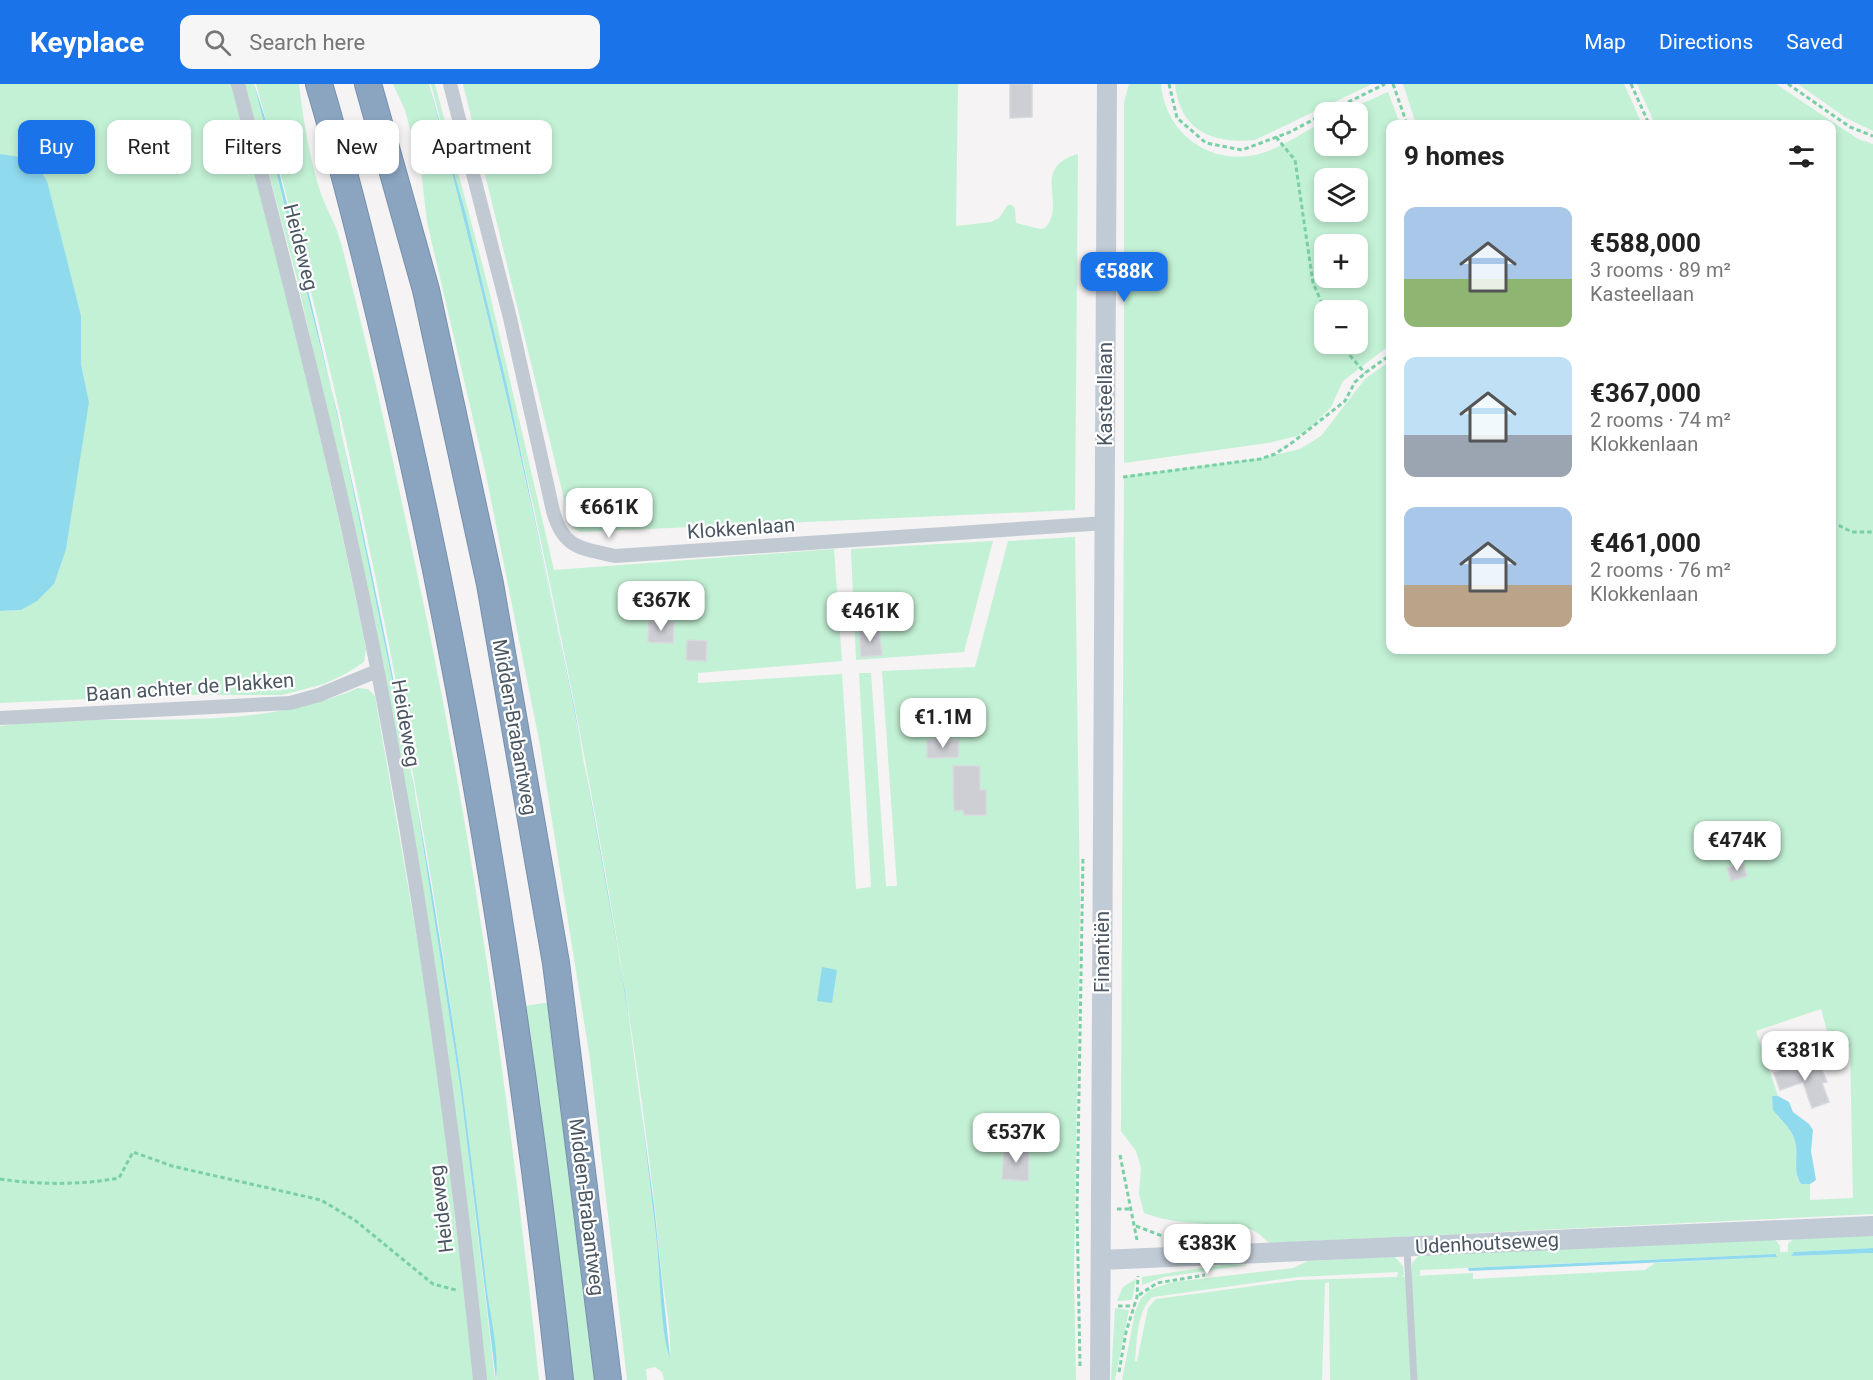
<!DOCTYPE html>
<meta charset="utf-8">
<style>
body{margin:0;font-family:Roboto,sans-serif;background:#f6f6f6;color:#222;height:100vh;display:flex;flex-direction:column;font-size:22px;white-space:nowrap}
*{box-sizing:border-box;margin:0}
p{font-size:20px;color:#767676}
.icon{flex:none;width:33px;height:33px;fill:none;stroke:currentColor;stroke-width:2;stroke-linecap:round;stroke-linejoin:round}
.map{position:relative;flex:1;overflow:hidden}
.drawer{position:absolute;left:1386px;top:36px;width:450px;height:534px;display:flex;flex-direction:column;background:#fff;border-radius:12px;box-shadow:0 3px 9px #0003}
.drawer>*{flex:none}
.guide{position:absolute;left:18px;top:36px;width:570px;height:54px;display:flex;gap:12px}
.fabs{position:absolute;left:1314px;top:18px;display:grid;gap:12px}
.fabs a{display:grid;place-items:center;width:54px;height:54px;border-radius:12px;background:#fff;box-shadow:0 3px 9px #0003;font-size:30px}
.price{position:absolute;translate:-50% -51px;padding:0 14px;border-radius:12px;background:#fff;color:#222;font-size:20px;line-height:39px;filter:drop-shadow(0 2px 3px #0008)}
.price::after{content:'';position:absolute;left:50%;top:36px;width:18px;height:14px;margin-left:-9px;background:inherit;clip-path:polygon(0 0,100% 0,50% 100%)}
.price.active{background:#1a73e8;color:#fff}
ul{padding:0;list-style:none}
li{display:flex;align-items:center;gap:18px;height:150px;padding:0 18px}
li span{display:grid;place-items:center;flex:none;width:168px;height:120px;border-radius:12px;color:#555}
li>.icon{margin-inline-start:auto}
span .icon{width:72px;height:72px;fill:#fffc;stroke-width:1}
li b{font-size:26px}
h2{display:flex;justify-content:space-between;align-items:center;height:72px;padding:0 18px;font-size:26px}
.pill{padding:0 21px;border-radius:12px;background:#fff;box-shadow:0 3px 9px #0003;font-size:21px;line-height:54px}
.pill.active{background:#1a73e8;color:#fff}
header{display:flex;align-items:center;gap:36px;box-sizing:border-box;height:84px;padding:0 30px;background:#1a73e8;color:#fff}
header strong{font-size:28px}
nav{display:flex;gap:33px;margin-inline-start:auto;font-size:21px}
.search{width:420px;height:54px;background:#f6f6f6;display:flex;align-items:center;gap:15px;box-sizing:border-box;padding:0 21px;border-radius:12px;color:#767676;font-size:22px}
.map>svg:first-child{display:block}
</style>
<header>
<strong>Keyplace</strong>
<div class="search"><svg class="icon" aria-label="search" viewBox="0 0 24 24"><circle cx="10" cy="10" r="6"/><path d="M15 15l6 6"/></svg>Search here</div>
<nav><a>Map</a><a>Directions</a><a>Saved</a></nav>
</header>
<div class="map">
<svg width="1873" height="1296" viewBox="0 0 1873 1296">
<rect width="100%" height="100%" fill="#f5f3f3"/>
<!-- green -->
<path fill="#c3f1d5" fill-rule="evenodd" d="M0,0H232C281,187 328,375 366,565L364,578L347,589L324,600L282,611H172L0,619V527L21,526L89,318L81,280V232L28,76L0,70Z
M245,0H254L337,328L414,703L460,1001L495,1295H497C477,1122 457,948 428,776C384,515 328,254 256,0H299C303,35 309,70 319,104C325,123 336,140 341,159C368,262 391,366 413,470C472,742 510,1019 539,1296H486L354,445L296,191Z
M393,0H429C504,284 567,571 617,860C633,955 644,1050 655,1145C660,1187 660,1233 670,1274C672,1247 664,1213 661,1184C654,1111 645,1037 634,964C585,639 515,318 431,0H435L489,206L554,486L834,465L842,577L698,589V599L842,590L856,805L871,803L859,589H871L886,802H897L882,587L975,583L1008,457L1075,453L1080,820L1074,1196L1076,1296H664L662,1288L655,1283L646,1285L647,1296H627L590,975L540,661L485,386L427,138L421,86L405,26Z
M463,0H958L956,142L991,138L999,134L1008,121H1012L1015,125L1016,139L1040,145L1045,144C1068,120 1029,84 1078,70L1075,426L581,448L574,445L567,427Z
M1129,0H1161C1165,49 1210,83 1259,70C1281,64 1304,48 1324,37V62H1358V28H1343L1388,8L1400,40H1390V261L1343,297L1331,323L1308,346L1297,352L1268,359L1124,379V18ZM1324,94H1358V128H1324ZM1358,160V194H1324V160ZM1324,226H1358V260H1324Z
M1175,0H1372L1255,56C1212,60 1180,47 1175,0Z
M1403,0H1624L1642,40H1416Z
M1637,0H1776L1858,55L1873,60V1130L1269,1159C1263,1153 1256,1146 1246,1144C1211,1138 1179,1142 1144,1129L1139,1110L1141,1084L1136,1067L1121,1047L1124,392L1261,374L1300,365L1321,352L1365,295L1390,277V566H1832V40H1655ZM1821,925L1832,965L1850,963L1853,1114L1810,1116V1100H1801L1797,1094L1796,1058L1789,1044L1777,1032L1772,1013L1778,1012L1756,947Z
M1798,0H1873V47L1846,34Z
M993,457L964,568L856,576L851,465Z
M358,604L368,605L375,612L421,877L443,1031L474,1296H0V642C118,626 246,653 358,604Z
M551,918L597,1296H570L524,922Z
M1873,1150V1164L1794,1168L1791,1172L1873,1169V1296H1330L1329,1198L1325,1199L1322,1296H1122L1135,1228L1140,1216L1149,1206L1173,1198L1293,1184L1308,1177L1394,1172L1403,1182L1404,1191L1401,1193L1412,1192V1179L1419,1171L1774,1154L1780,1162V1168H1788V1160L1794,1154ZM1777,1170V1173L1655,1179L1645,1186L1473,1195V1189L1414,1192L1420,1191V1186ZM1398,1188L1397,1193L1299,1196L1156,1215L1148,1224L1137,1277H1135C1137,1259 1137,1224 1153,1213L1298,1193Z
M1228,1180L1248,1181L1164,1193L1142,1201V1193Z
M1136,1195L1132,1216L1117,1217L1123,1203Z
M1115,1224L1129,1226L1115,1296H1111Z"/>
<!-- water -->
<path fill="#90daee" d="M254,0L267,40C348,359 417,678 462,1003C471,1071 479,1139 487,1207C491,1235 499,1269 496,1296L460,1001L414,703L337,328Z
M429,0L466,131L507,302L574,622L625,907L654,1121L670,1274C660,1246 660,1185 656,1152C645,1055 633,957 617,861C568,571 504,284 429,0Z
M0,70L33,75L47,97L81,232V280L89,318L66,465L54,500L37,517L21,526L0,527Z
M822,883L837,886L832,919L817,917Z
M1772,1012H1778L1789,1018L1793,1028L1809,1040L1813,1046L1811,1067L1816,1096L1810,1100H1801C1792,1088 1799,1071 1795,1057C1791,1043 1781,1037 1773,1026Z
M1873,1164V1169L1791,1172L1794,1168Z
M1776,1170L1777,1173L1469,1187L1468,1184Z"/>
<!-- building -->
<path fill="#cdcfd5" stroke="#d7d9de" stroke-width="1.5" d="M1010,0H1032V33L1010,34Z
M649,537L674,538L673,559L648,558Z
M879,545L882,571L861,573L859,546Z
M687,556L707,557L706,577L686,576Z
M927,656H959L958,673L927,674Z
M953,682H980V706H986V731H964L963,726L954,727Z
M1743,779L1747,792L1731,797L1727,784Z
M1803,979L1806,986L1820,981L1827,998L1822,999L1829,1018L1812,1024L1803,998L1780,1006L1774,989Z
M1004,1063L1029,1065L1028,1097L1002,1095Z"/>
<g fill="none" stroke-linecap="round" stroke-linejoin="round">
<!-- highway casing -->
<g stroke="#7690ad" stroke-width="28">
<path id="highway" d="M319,0C352,112 379,227 405,341C476,656 525,975 560,1296
M368,0L426,206L490,500L556,879L608,1296"/>
</g>
<!-- path -->
<path stroke="#7ad0a6" stroke-width="3" stroke-dasharray="4.5 3" stroke-linecap="butt" d="M1169,0L1177,34L1206,59L1242,66L1290,48L1324,30
M1393,0L1407,40
M1631,0L1649,40
M1788,0L1850,43L1873,52
M1328,28L1385,0
M1276,53L1295,76L1313,199L1325,226
M1340,260L1365,289
M1123,393L1260,375L1275,370L1293,358L1345,317L1355,298L1365,289L1390,271
M1832,438L1852,448H1873
M1120,1071L1137,1156
M0,1095C39,1101 81,1101 119,1094L133,1068L172,1082L321,1116L356,1137L433,1200L456,1206
M1117,1125H1130
M1136,1142L1165,1153
M1139,1211L1157,1199L1205,1191
M1118,1222H1134
M1080,1282L1077,1126L1083,773
M1119,1288L1126,1248L1137,1213L1138,1192"/>
<!-- lane -->
<path stroke="#c1cad2" stroke-width="7" d="M1407,1165L1414,1296"/>
<!-- street -->
<path stroke="#c1cad2" stroke-width="14" d="M238,0C277,148 315,295 348,444C410,725 451,1010 480,1296
M450,0L510,234L553,427C563,464 580,464 615,472L1106,439
M0,634L290,619L319,611L377,587"/>
<!-- secondary -->
<path stroke="#c1cbd6" stroke-width="20" d="M1101,1176L1873,1142
M1100,1296L1107,0"/>
<!-- highway -->
<use href="#highway" stroke="#8ba5c1" stroke-width="26"/>
</g>
<g text-anchor="middle" stroke-width="4.5" stroke-linejoin="round" paint-order="stroke">
<!-- street labels -->
<g font-size="20" fill="#4a5661" stroke="#fff">
<text transform="translate(301 163) rotate(76)" y="7">Heideweg</text>
<text transform="translate(1105 310) rotate(-90)" y="7">Kasteellaan</text>
<text transform="translate(741 444) rotate(-4)" y="7">Klokkenlaan</text>
<text transform="translate(190 603) rotate(-4)" y="7">Baan achter de Plakken</text>
<text transform="translate(406 639) rotate(80)" y="7">Heideweg</text>
<text transform="translate(515 643) rotate(80)" y="7">Midden-Brabantweg</text>
<text transform="translate(1102 868) rotate(-90)" y="7">Finantiën</text>
<text transform="translate(587 1123) rotate(83)" y="7">Midden-Brabantweg</text>
<text transform="translate(441 1125) rotate(-97)" y="7">Heideweg</text>
<text transform="translate(1487 1159) rotate(-3)" y="7">Udenhoutseweg</text>
</g>
</g>
</svg>
<div class="fabs">
<a><svg class="icon" aria-label="locate" viewBox="0 0 24 24"><circle cx="12" cy="12" r="6"/><path d="M12 2v4M12 18v4M2 12h4M18 12h4"/></svg></a>
<a><svg class="icon" aria-label="layers" viewBox="0 0 24 24"><path d="M12 4l9 5-9 5-9-5zM3 14l9 5 9-5"/></svg></a>
<a>+</a>
<a>−</a>
</div>
<b class="price active" style="left:1124px;top:219px">€588K</b>
<b class="price" style="left:609px;top:455px">€661K</b>
<b class="price" style="left:661px;top:548px">€367K</b>
<b class="price" style="left:870px;top:559px">€461K</b>
<b class="price" style="left:943px;top:665px">€1.1M</b>
<b class="price" style="left:1737px;top:788px">€474K</b>
<b class="price" style="left:1805px;top:998px">€381K</b>
<b class="price" style="left:1016px;top:1080px">€537K</b>
<b class="price" style="left:1207px;top:1191px">€383K</b>
<div class="guide">
<a class="pill active">Buy</a>
<a class="pill">Rent</a>
<a class="pill">Filters</a>
<a class="pill">New</a>
<a class="pill">Apartment</a>
</div>
<section class="drawer">
<h2>9 homes<svg class="icon" aria-label="filters" viewBox="0 0 24 24"><path d="M4 7h16M4 17h16"/><circle cx="9" cy="7" r="2"/><circle cx="15" cy="17" r="2"/></svg></h2>
<ul>
<li><span style="background:linear-gradient(#a9c7e8 60%,#8fb573 0)"><svg class="icon" aria-label="home" viewBox="0 0 24 24"><path d="M3 11l9-7 9 7M6 9v11h12V9"/></svg></span><div><b>€588,000</b><p>3 rooms · 89 m²</p><p>Kasteellaan</p></div></li>
<li><span style="background:linear-gradient(#bfe0f5 65%,#9aa5b1 0)"><svg class="icon" aria-label="home" viewBox="0 0 24 24"><path d="M3 11l9-7 9 7M6 9v11h12V9"/></svg></span><div><b>€367,000</b><p>2 rooms · 74 m²</p><p>Klokkenlaan</p></div></li>
<li><span style="background:linear-gradient(#a9c7e8 65%,#b9a48a 0)"><svg class="icon" aria-label="home" viewBox="0 0 24 24"><path d="M3 11l9-7 9 7M6 9v11h12V9"/></svg></span><div><b>€461,000</b><p>2 rooms · 76 m²</p><p>Klokkenlaan</p></div></li>
</ul>
</section>
</div>
